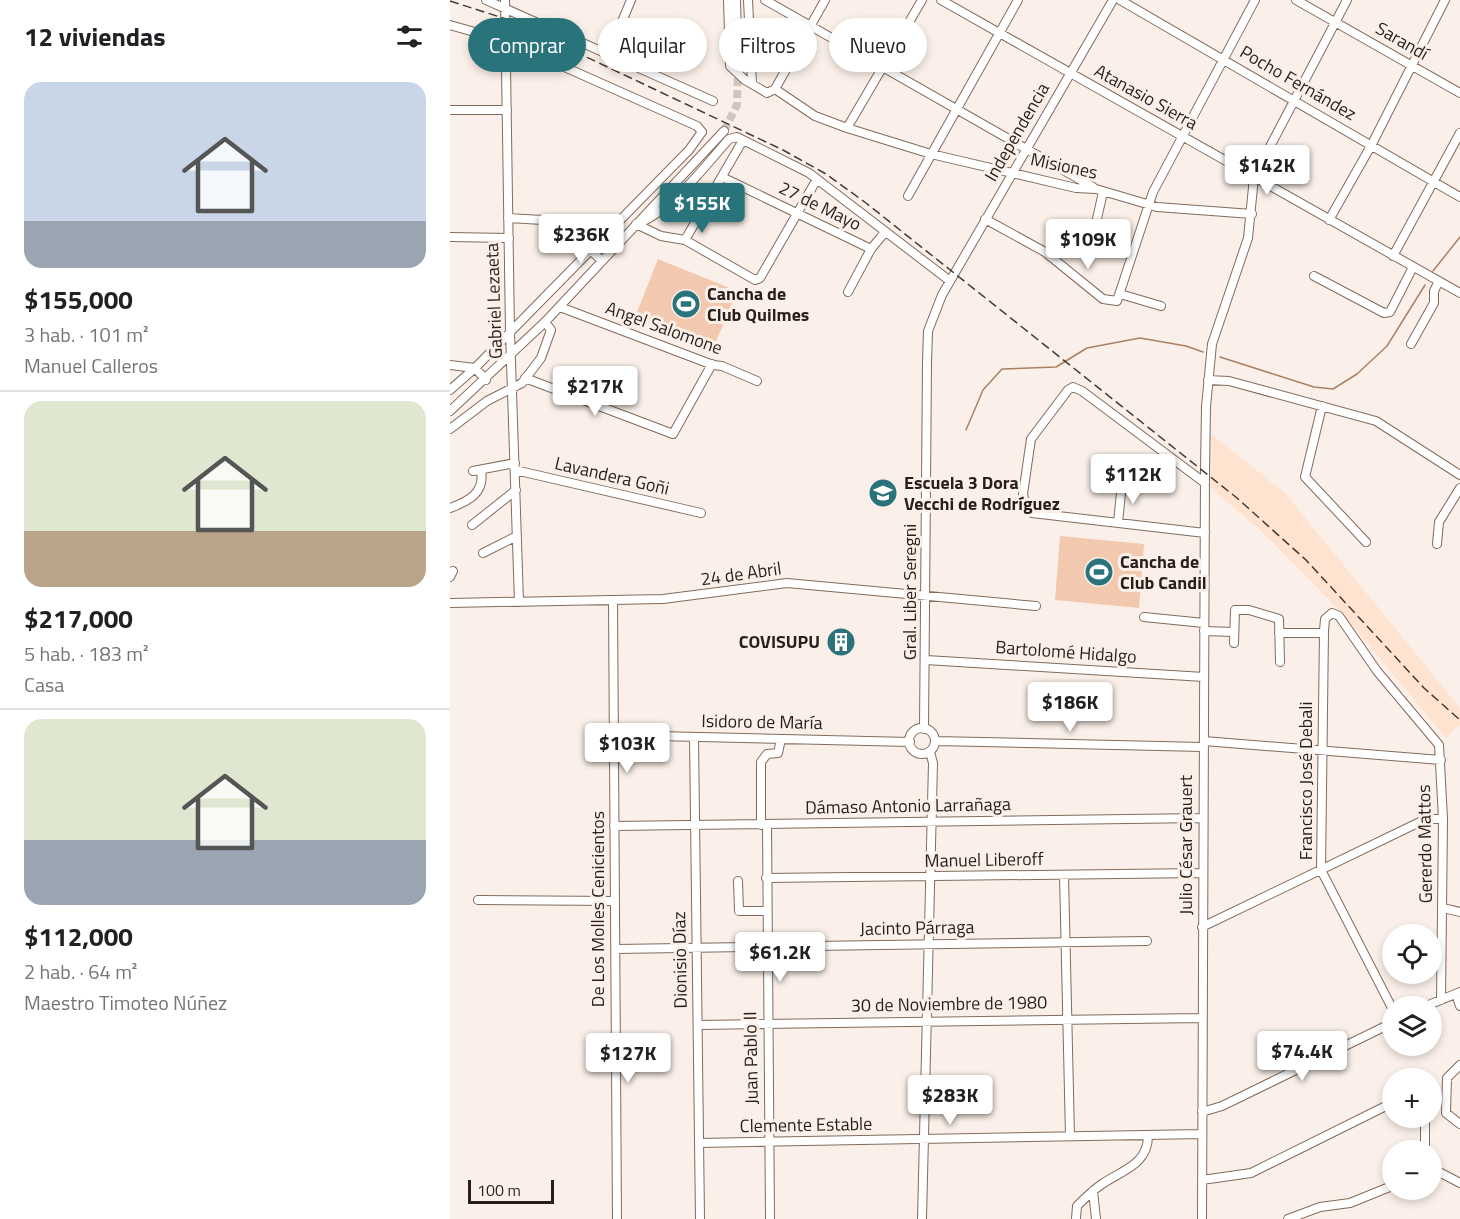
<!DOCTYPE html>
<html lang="es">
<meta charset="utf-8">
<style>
body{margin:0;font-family:"Titillium Web",sans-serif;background:#f2f2f2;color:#202124;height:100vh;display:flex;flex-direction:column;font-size:22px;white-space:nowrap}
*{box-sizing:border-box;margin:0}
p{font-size:20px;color:#757577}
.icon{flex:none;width:33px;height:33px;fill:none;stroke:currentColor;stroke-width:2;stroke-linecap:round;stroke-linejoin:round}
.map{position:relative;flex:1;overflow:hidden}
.side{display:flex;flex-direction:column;background:#fff;width:450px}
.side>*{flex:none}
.guide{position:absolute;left:18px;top:18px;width:570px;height:54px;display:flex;gap:12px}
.tools{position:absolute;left:932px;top:924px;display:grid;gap:12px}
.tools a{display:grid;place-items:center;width:60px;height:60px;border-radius:50%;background:#fff;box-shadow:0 3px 9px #0003;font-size:30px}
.scale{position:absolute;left:18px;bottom:15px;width:86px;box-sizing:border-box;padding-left:6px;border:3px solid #291f19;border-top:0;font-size:16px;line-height:21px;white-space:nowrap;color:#291f19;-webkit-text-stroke:4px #fbf0e9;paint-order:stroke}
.price{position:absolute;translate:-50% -51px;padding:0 14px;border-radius:6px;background:#fff;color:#222;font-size:20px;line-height:39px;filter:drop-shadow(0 2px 3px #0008)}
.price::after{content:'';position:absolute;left:50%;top:36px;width:18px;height:14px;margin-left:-9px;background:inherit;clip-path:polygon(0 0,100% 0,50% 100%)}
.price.active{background:#29737b;color:#fff}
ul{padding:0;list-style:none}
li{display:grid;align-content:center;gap:12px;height:318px;padding:0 24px}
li+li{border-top:2px solid #e0e0e0}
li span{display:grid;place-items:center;height:186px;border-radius:18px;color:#555}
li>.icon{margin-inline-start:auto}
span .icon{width:108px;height:108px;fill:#fffc;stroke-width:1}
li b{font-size:26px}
h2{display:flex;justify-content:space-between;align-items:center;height:72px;padding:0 24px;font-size:26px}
.pill{padding:0 21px;border-radius:27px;background:#fff;box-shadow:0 3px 9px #0003;font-size:21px;line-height:54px}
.pill.active{background:#29737b;color:#fff}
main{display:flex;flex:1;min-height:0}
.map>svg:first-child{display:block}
</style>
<main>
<section class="side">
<h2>12 viviendas<svg class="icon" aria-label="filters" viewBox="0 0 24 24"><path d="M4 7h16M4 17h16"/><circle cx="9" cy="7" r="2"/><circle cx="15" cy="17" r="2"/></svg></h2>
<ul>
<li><span style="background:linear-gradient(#c9d6e8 75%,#9aa5b1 0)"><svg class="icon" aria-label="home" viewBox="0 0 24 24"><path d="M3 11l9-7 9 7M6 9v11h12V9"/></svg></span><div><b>$155,000</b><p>3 hab. · 101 m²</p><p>Manuel Calleros</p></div></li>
<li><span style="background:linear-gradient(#dfe7d0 70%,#b9a48a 0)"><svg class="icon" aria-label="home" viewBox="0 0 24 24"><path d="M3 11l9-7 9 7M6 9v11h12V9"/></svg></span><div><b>$217,000</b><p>5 hab. · 183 m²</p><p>Casa</p></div></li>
<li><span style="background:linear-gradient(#dfe7d0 65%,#9aa5b1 0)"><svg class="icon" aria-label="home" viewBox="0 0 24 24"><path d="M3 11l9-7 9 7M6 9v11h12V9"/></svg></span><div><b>$112,000</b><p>2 hab. · 64 m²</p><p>Maestro Timoteo Núñez</p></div></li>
</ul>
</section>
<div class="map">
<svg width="1010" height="1219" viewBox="0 0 1010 1219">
<rect width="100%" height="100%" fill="#fbf0e9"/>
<!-- built -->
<path fill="#ffe3d1" d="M760,433L835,493L1010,708V725L996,738L892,613L810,530L761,488Z"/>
<!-- green -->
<path fill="#f2c9ae" d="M208,259L287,291L263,349L185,317Z
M610,536L694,544L689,608L605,600Z"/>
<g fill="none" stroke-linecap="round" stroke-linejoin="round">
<!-- stream -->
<path stroke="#aa8065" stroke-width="1.5" d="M983,271L1010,237
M770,357L864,387L883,389L907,374L937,346L975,285
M516,430L533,390L552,369L606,367L637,348L690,338L736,346L753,352"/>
<!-- minor-tunnel -->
<path stroke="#d1c6bf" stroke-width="8" stroke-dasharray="8 4" stroke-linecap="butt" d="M274,131L287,105L288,69"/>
<!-- minor casing -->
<g stroke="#836b5b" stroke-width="10">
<path id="minor" d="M36,0L263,101
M55,0L60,332L69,602
M278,0L280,66L295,80L317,93L325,89L375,0
M286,0L288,67
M298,0L302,84
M315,0L643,187
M491,0L1010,293
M670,0L1010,197
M846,0L1010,93
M0,25L56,41L247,126L252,132L239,150L25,368L0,390
M159,53L181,0
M325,89L365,116L397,128L481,154L626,188L646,189L707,207L802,214
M0,110H57
M397,128L472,0
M272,177L421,249
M458,196L568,0
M58,218L110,221L152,261
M535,219L595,252L653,299L667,301L703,192L805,0
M879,220L922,144L995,0
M186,224C220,213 255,166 279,139L287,137L359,173L500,281
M186,224L211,236L235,240L305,280L310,278L367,179
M644,232L653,192
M0,237L59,238
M235,240L293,140
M943,256L1010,133
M864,276L934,313L940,312L963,267
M398,292L421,249L435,232
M670,294L711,306
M110,307L263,365L272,366L307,381
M961,344L984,303V291L989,281
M0,365L25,368L36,380
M75,378L223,434L262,364
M758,380L779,381L926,421L1010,475
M872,406L855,477L916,542
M0,411L95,322L274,131
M0,429L37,401L72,383L91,358L101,330L95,322
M65,470L251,513
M23,471L65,463
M755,483L632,391L623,387L618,390L581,439L573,494L576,510L582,513L755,533
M0,508C19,501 35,493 31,470
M668,523L672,483
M22,525L66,490
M987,544L989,522L1010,488
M33,553L67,536
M0,577L3,571
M163,600L167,1219
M0,603L213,599L337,583L586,606
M694,617L754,623
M754,631L784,632
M829,633H874
M784,643L785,610H799L829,619L830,662
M476,660L754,677
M459 741a13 13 0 1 1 26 0a13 13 0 1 1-26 0Z
M474,729L477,363L478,331L492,295L663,0
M164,735L460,742
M244,737L250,1219
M485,741L753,747
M754,741L991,760
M311,825V762L317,754L328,753L331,739
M317,825L320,1219
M164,826L753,818
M614,875L620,1136
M316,878L752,873
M288,881L289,911H316
M28,900L165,901
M993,908L1010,912
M752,927L976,819H993
M166,949L697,941
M1006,994L1010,1006
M976,1006L1010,992
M942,1008L871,870L874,631L875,619L882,613L889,616L927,671L989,745L993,819L991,1000
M248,1025L752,1018
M1010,1065L997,1078L996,1113L1010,1124
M752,1112L772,1106L942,1023
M249,1143L752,1134
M975,1150V1118
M981,1172L991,1173L1010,1183
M752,1180L801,1173L942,1103
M643,1191L646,1219
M472,1219L483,763L480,752
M626,1219L627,1206C635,1198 643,1190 652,1184C673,1170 698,1164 698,1136
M752,1219L755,471L756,407L762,344L798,238L804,177L897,0
M838,1219L870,1207L900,1203L942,1186"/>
</g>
<!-- minor -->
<use href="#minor" stroke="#fff" stroke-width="8"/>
<!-- rail -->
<path stroke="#433933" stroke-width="1.5" stroke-dasharray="9 4.5" stroke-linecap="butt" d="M0,1L56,19L333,150L376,174L416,203L787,498L856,560L974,688L1010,720"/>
</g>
<!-- icons -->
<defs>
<g id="stadium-disc" transform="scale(1.5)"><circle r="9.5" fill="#29737b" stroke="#fbf0e9"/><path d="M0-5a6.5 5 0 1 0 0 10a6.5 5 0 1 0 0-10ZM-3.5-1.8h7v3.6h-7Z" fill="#fff"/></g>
<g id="school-disc" transform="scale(1.5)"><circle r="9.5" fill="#29737b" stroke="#fbf0e9"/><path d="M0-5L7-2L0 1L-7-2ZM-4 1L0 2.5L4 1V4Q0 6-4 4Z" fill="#fff"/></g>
<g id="building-disc" transform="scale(1.5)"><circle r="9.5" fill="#29737b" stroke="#fbf0e9"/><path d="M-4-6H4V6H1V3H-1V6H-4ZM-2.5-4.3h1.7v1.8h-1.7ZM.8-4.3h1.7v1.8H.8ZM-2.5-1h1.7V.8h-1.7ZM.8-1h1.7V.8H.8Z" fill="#fff"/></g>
</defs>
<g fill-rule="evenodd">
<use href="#stadium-disc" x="236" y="304"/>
<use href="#school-disc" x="433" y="493"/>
<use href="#stadium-disc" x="649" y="572"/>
<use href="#building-disc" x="391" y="642"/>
</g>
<g text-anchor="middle" stroke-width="6" stroke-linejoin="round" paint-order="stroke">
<!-- street labels -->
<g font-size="18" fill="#291f19" stroke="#fbf0e9">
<text transform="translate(952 41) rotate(30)" y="6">Sarandí</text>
<text transform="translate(848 83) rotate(30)" y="6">Pocho Fernández</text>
<text transform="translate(696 97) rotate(29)" y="6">Atanasio Sierra</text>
<text transform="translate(567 132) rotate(-60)" y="6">Independencia</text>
<text transform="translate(614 166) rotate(12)" y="6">Misiones</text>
<text transform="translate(370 206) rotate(26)" y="6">27 de Mayo</text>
<text transform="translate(44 301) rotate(-92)" y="6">Gabriel Lezaeta</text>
<text transform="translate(214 328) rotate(20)" y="6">Angel Salomone</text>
<text transform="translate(162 476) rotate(13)" y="6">Lavandera Goñi</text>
<text transform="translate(291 574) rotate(-8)" y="6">24 de Abril</text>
<text transform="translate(460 592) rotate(-90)" y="6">Gral. Liber Seregni</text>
<text transform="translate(616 652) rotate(4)" y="6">Bartolomé Hidalgo</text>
<text transform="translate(312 722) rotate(1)" y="6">Isidoro de María</text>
<text transform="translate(856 781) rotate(-90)" y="6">Francisco José Debali</text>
<text transform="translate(458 806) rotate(-1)" y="6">Dámaso Antonio Larrañaga</text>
<text transform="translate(975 844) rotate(-91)" y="6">Gererdo Mattos</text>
<text transform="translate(736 845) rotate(-90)" y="6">Julio César Grauert</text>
<text transform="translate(534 860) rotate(-1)" y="6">Manuel Liberoff</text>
<text transform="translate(148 909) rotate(-90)" y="6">De Los Molles Cenicientos</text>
<text transform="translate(467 928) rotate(-1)" y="6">Jacinto Párraga</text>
<text transform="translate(230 960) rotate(-91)" y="6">Dionisio Díaz</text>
<text transform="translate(499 1004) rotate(-1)" y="6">30 de Noviembre de 1980</text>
<text transform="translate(301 1058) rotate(-91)" y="6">Juan Pablo II</text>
<text transform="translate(356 1125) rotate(-1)" y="6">Clemente Estable</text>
</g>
<!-- poi labels -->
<g font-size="18" font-weight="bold" fill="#291f19" stroke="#fbf0e9" text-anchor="start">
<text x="257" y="300">Cancha de<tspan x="257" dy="21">Club Quilmes</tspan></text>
<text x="454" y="489">Escuela 3 Dora<tspan x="454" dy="21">Vecchi de Rodríguez</tspan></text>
<text x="670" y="568">Cancha de<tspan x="670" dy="21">Club Candil</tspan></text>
<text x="370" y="648" text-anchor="end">COVISUPU</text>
</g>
</g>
</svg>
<div class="tools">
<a><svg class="icon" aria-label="locate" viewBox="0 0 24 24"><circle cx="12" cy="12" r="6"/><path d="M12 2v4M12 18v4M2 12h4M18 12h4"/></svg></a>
<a><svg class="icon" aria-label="layers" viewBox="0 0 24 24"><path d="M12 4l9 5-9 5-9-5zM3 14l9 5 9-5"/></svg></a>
<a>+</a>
<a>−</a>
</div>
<div class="scale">100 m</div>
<b class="price" style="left:817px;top:196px">$142K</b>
<b class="price active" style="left:252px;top:234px">$155K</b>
<b class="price" style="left:131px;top:265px">$236K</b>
<b class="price" style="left:638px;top:270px">$109K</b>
<b class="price" style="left:145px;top:417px">$217K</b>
<b class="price" style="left:683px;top:505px">$112K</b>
<b class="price" style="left:620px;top:733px">$186K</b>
<b class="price" style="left:177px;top:774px">$103K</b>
<b class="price" style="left:330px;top:983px">$61.2K</b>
<b class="price" style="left:852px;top:1082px">$74.4K</b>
<b class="price" style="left:178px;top:1084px">$127K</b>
<b class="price" style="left:500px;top:1126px">$283K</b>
<div class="guide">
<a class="pill active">Comprar</a>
<a class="pill">Alquilar</a>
<a class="pill">Filtros</a>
<a class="pill">Nuevo</a>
</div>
</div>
</main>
